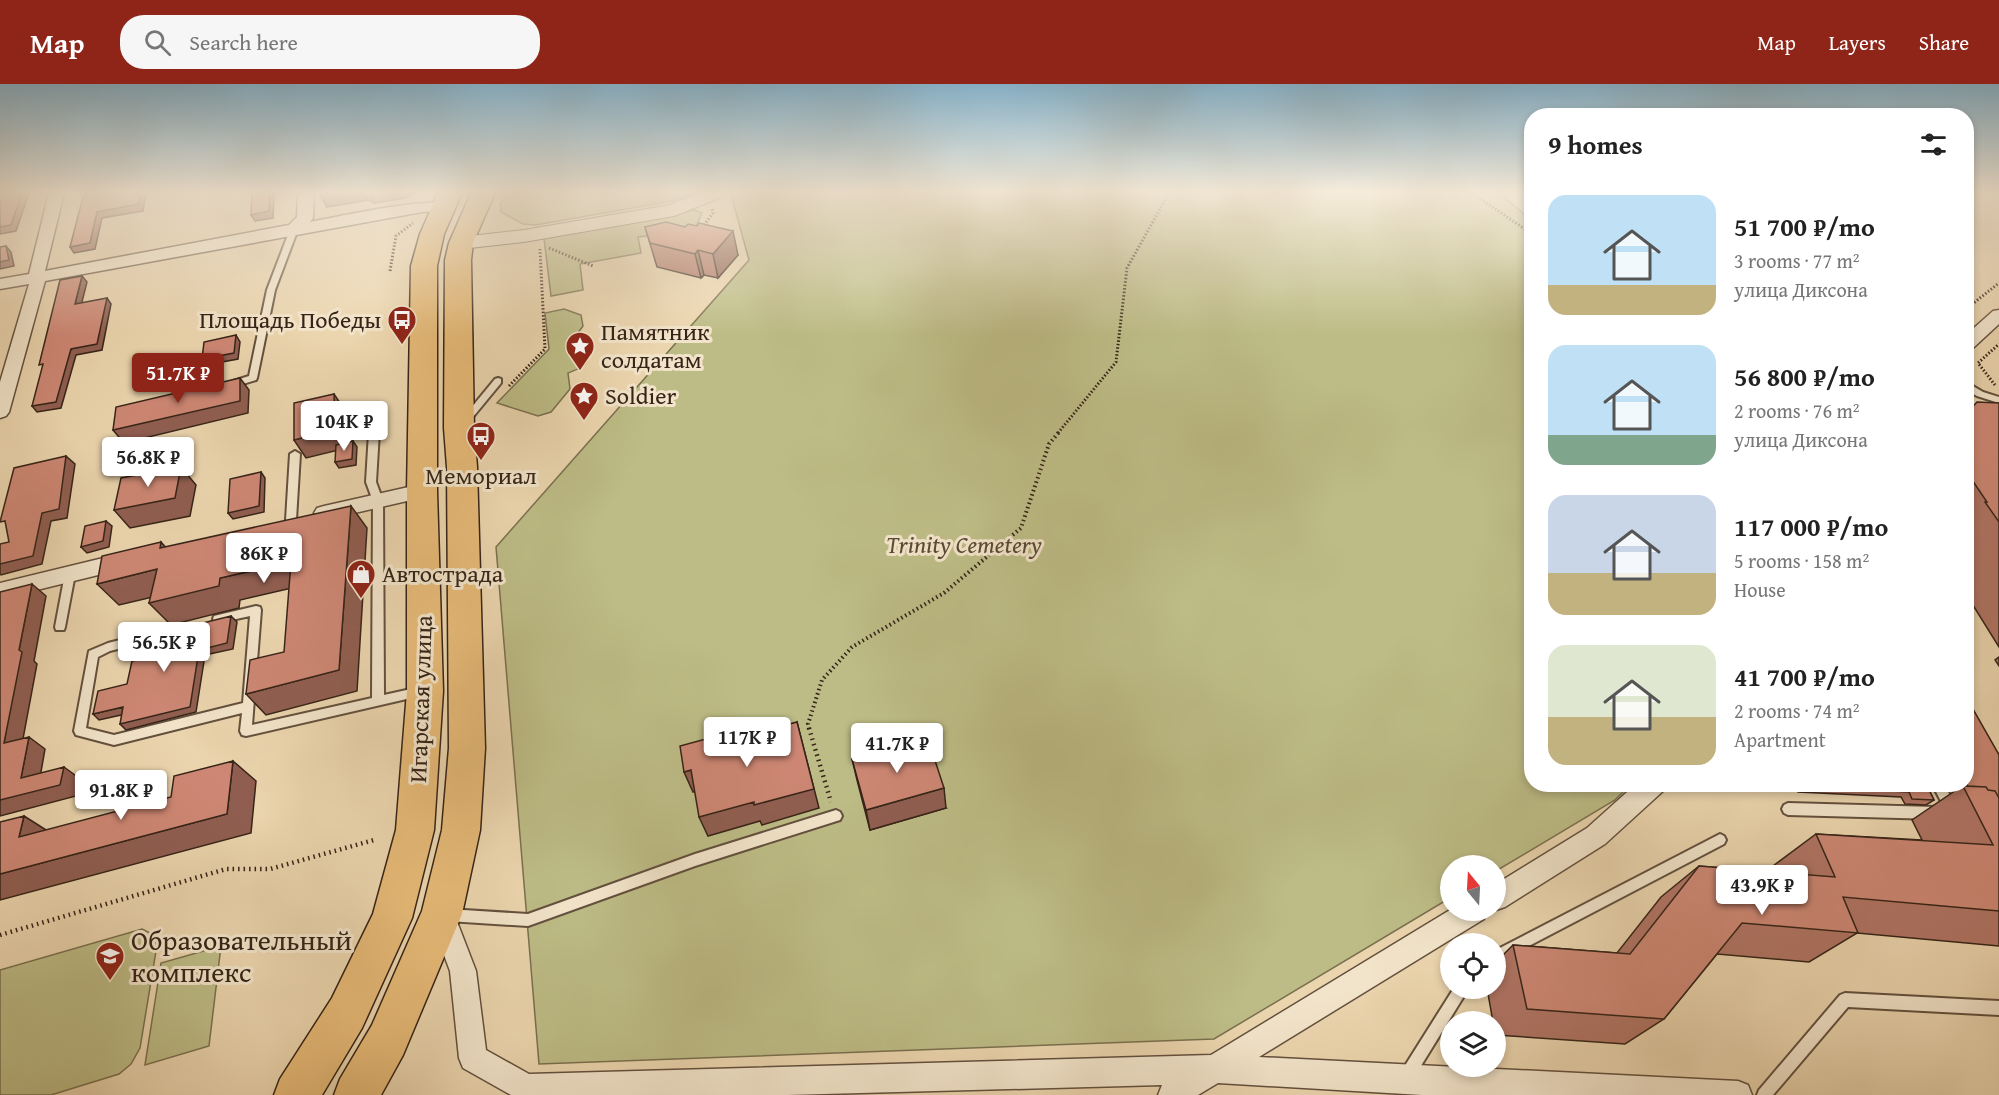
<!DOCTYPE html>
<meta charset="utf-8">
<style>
body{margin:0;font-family:"Gentium Book Plus",serif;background:#f6f6f6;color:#222;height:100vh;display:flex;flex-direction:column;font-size:22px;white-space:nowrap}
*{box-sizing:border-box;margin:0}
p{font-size:20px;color:#767676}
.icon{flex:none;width:33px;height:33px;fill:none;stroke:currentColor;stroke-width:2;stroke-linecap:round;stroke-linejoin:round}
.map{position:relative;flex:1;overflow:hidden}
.panel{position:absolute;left:1524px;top:24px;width:450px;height:684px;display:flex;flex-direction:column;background:#fff;border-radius:24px;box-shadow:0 3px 9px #0003}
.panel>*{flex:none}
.needle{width:39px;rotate:342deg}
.fabs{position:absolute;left:1440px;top:771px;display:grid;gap:12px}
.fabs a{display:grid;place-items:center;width:66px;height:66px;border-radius:50%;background:#fff;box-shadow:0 3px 9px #0003;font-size:30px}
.price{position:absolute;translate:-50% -51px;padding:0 14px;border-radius:6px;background:#fff;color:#222;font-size:20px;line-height:39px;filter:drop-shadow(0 2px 3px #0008)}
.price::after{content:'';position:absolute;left:50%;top:36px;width:18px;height:14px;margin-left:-9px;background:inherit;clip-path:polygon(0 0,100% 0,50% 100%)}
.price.on{background:#8f2418;color:#fff}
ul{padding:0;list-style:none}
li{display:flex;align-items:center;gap:18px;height:150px;padding:0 24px}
li span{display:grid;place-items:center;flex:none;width:168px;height:120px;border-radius:18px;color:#555}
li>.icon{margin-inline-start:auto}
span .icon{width:72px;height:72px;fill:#fffc;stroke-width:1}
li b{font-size:26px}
h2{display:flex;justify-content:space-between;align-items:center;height:72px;padding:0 24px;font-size:26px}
header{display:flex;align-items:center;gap:36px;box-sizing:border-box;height:84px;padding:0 30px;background:#8f2418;color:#fff}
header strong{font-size:28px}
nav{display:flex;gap:33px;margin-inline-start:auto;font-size:21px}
.search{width:420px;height:54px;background:#f6f6f6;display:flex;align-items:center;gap:15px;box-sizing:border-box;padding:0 21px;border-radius:24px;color:#767676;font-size:22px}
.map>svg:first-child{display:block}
</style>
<header>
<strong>Map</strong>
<div class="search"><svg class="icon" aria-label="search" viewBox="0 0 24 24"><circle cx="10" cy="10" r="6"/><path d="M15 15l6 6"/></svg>Search here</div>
<nav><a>Map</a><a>Layers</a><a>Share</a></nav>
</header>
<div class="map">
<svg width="1999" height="1011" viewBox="0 0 1999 1011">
<rect width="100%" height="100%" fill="#ebd5ae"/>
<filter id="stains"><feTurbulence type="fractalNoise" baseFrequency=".00333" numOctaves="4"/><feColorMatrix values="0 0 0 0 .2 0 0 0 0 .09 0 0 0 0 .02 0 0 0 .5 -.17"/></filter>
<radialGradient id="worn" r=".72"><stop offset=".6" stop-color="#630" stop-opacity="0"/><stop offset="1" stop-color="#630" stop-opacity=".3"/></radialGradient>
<!-- green -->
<path fill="#bdbc86" stroke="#7a704f" stroke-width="1.5" d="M511,109H550L551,111L574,109H697L672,117L536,141L523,140L501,128L500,120Z
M737,109H1499L1531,136L1532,700L1630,701L1615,716L1496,787V782H1450V814L1214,955L539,980L496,463L749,176L732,114Z
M694,126L702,129L694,147L638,153L641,169L580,180L583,206L551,212L544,154Z
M564,225L581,231L583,242L577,250C584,257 593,275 583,282C579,285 573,287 568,289L570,305L551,328L538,332L497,319L549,265L545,229Z
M142,845L152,850L157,861L140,964L131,980L119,990L51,1011H0V886Z
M221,862L209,962L145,981L161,879Z"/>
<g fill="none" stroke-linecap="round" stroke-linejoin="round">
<!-- service casing -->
<g stroke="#63503e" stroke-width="4">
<path id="service" d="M291,143H297L298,145L275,206L257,294L256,296L230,304L227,303L226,301L227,299L249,292L267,206Z
M498,294L501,295V299L468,339H462L460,337L462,335L495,295Z
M1966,298L1983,308L1999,313V319L1977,312L1966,306Z
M374,345L379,348L376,398L383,417L384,611L420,603L424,605L426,608L424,611L246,652L242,651L240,647L242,629L114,661L76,651L74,647L89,567L108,559L176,542L180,543L181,546L180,549L110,567L98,573L86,644L114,651L243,619L250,532L218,539L214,538L213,535L214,532L218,531L256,522L260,523L261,526L252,641L372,614L373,417L366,398L369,348Z
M295,367L300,370L296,436L291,440L286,436L290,370Z
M70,486L74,487L75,490L65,543L64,546H56L55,543L65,490L66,487Z
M1932,700H1944L1957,725L1955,729L1951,731L1947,729Z
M1788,719L1936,723L1940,725L1942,729L1940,733L1936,735L1788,731L1784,729L1782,725L1784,721Z
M836,726L840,728L842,732L840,736L695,782L528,842L448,837L443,835L442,831L443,827L448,825L528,830L695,770Z
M1720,750L1724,752L1726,756L1724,760L1496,879V866Z
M1454,904H1469L1411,998L1406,1000L1401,998L1399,993L1401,988Z
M1845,909L1999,917V931L1848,923L1773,1011H1757L1759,1006L1840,911Z"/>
</g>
<!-- minor casing -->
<g stroke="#63503e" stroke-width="3">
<path id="minor" d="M49,109H64L45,187L289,141L297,133L298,109H314L313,134L310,138C331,134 440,110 451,122L443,127L422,128L45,197L9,328L6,332L0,334V298L29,200L0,205V195L29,190Z
M1999,226V240L1972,265L1966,267V251L1993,227Z
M422,400L429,402L432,407L429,412L324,436L317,434L314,429L317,424L324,422Z
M128,468L135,470L138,476L135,482L0,515V499Z
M1636,700H1666L1662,708L1605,760L1505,823L1496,826V800L1587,744Z
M442,818L451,822L476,887L486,966L529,990L1211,971L1450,826H1488L1484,835L1259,973L1738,997L1748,1001L1752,1011H1422L1218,999L1198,1011H1158L1162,1001L787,1011H511L463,984L459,974L450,887L429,831L433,822Z"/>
</g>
<!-- tertiary casing -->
<g stroke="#63503e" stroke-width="2">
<path id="tertiary" d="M699,109H725L722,113L674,132L524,158L461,165L454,163L451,159L454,155L461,153L524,146L670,121Z"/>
</g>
<!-- primary casing -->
<g stroke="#362418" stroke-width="3">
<path id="primary" d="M438,109H462L444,150L437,182V407L443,607L434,746L412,834L362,944L322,1011H274L280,995L332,914L373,830L396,746L407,607V407L411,182L420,150Z
M471,109H495L473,159L471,176L474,344L477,383L485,664L480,746L462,830L403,971L381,1011H334L340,995L372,941L422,827L442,746L449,664L447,383L444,344L445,176L449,159Z"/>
</g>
<!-- path-far2 -->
<path stroke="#362418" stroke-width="3" stroke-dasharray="1.5 2" stroke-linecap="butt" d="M1472,109L1532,150
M702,144L713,129L712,125
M549,164L593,182
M390,187L396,152L413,139
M1966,225L1999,199
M1995,301L1978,279L1999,260
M509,302L545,265L540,165
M1058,349L1116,278L1127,184L1169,109"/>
<!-- path-far1 -->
<path stroke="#362418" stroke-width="4" stroke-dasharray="1.5 3" stroke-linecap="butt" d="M809,645L808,640L822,596L852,563L944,509L1021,444L1049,360L1059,348"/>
<!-- path -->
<path stroke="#362418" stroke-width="4.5" stroke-dasharray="1.5 4" stroke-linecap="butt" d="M809,644L831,718
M0,851L226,785H270L374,756"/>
<!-- service -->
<use href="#service" fill="#f2e4ca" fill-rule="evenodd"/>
<!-- minor -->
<use href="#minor" fill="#f2e4ca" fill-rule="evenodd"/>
<!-- tertiary -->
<use href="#tertiary" fill="#f2e4ca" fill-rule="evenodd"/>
<!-- primary -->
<use href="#primary" fill="#e6ba77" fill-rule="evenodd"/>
</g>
<!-- wall -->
<path fill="#b07464" stroke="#362418" stroke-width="1.5" d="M320,109H413L404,114L374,119L368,116L327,123Z
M645,143L738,171L718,194L704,191L701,194L657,183Z
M1999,319V563L1966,510V329Z
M1999,573V582L1995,576Z
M1966,613L1999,671V862L1857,849L1809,878L1717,870L1664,935L1625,960L1496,951V938H1493L1487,904H1496V878L1513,861L1617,869L1661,813L1699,782L1775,788L1773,782L1816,750L1922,756L1912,736L1959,704L1957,700H1966Z
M852,675L946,724L870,746L857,696Z
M1795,700H1926L1934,716L1926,721L1905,720L1901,713L1798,708Z"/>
<!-- shaded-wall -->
<path fill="#905e51" stroke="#362418" stroke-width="1.5" d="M22,109H29L16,147L0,150V143Z
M141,109H146L143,127L102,134L95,165L74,169L70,163L97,128Z
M270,109H274L273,134L255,137L251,131Z
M332,109H364L368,116L327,123L320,111Z
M369,109H413L404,114L374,119Z
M733,147L738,171L718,194L713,170Z
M6,162L11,168L14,182L0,185V178Z
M698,166L704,191L701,194L695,170Z
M82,192L87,198L80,226L75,220Z
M107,214L111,220L102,266L76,271L61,324L37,328L32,322Z
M236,251L240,258L238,275L206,281L202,275Z
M240,294L249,306L248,329L124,359L113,346Z
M334,310L346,328L347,364L306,374L294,356Z
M353,357L357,363L356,381L339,384L335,378Z
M66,372L75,380L67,434L51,437L42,480L1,491L0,490V480L42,429Z
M181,383L196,401L190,432L130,444L114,426Z
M261,388L265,394L264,428L233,435L228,429Z
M351,422L367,444L357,607L266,631L246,610L339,586Z
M106,437L112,442L109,463L87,469L81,463Z
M161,458L181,480L160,464Z
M291,478L309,500L240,516L239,524L171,541L149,519L220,494Z
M157,485L178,507L119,521L97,500Z
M32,500L46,512L34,577L37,580L20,671L4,659L19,566Z
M231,532L237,538L233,565L205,571L196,628L126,646L120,640L199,566Z
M123,623L130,629L99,636L93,630Z
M797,638L819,724L762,741L760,737L708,752L699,733Z
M29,653L45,665L38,705L21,694Z
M233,677L256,697L251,749L0,816V790L227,730Z
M64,683L79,694L76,712L0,732V716Z
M691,686L700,706L693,708L684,688Z
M944,704L946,724L870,746L866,726Z
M24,732L54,751L19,753Z"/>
<!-- building -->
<path fill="#cd8774" stroke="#362418" stroke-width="1.5" d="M0,109H22L11,141L0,143Z
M84,109H141L139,120L97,128L90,159L70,163Z
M252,109H270L269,127L251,131Z
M320,109H332L320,111Z
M666,138L685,143L688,140L697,142L699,139L733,147L713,170L698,166L695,170L650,159L645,143Z
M6,162L9,176L0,178V163Z
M82,192L75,220L107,214L97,260L71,265L56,318L32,322L43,280L39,281L60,196Z
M236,251L234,269L202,275L204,258Z
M240,294V317L113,346L116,323Z
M334,310L335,346L294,356V319Z
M1977,318L1999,319V438L1985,418H1987L1966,387V330Z
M353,357L352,375L335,378L336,361Z
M66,372L59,425L42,429L33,472L0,480V460L9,458L5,437L0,438L14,384Z
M181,383L175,414L114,426L121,394Z
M261,388L259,422L228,429L230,395Z
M351,422L339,586L246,610L250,576L284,568L291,478L220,494L219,502L149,519L157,485L97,500L102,472L161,458L160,464Z
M106,437L103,457L81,463L85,442Z
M32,500L19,566L22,568L4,659L29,653L21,694L64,683L60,701L0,716V508Z
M231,532L227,559L199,566L190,623L120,640L123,623L93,630L98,607L127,600L132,577L146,574L149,558L161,555L163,549Z
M1966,613L1999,671V714L1995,707L1988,706L1986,703L1968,702L1966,699Z
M797,638L814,705L754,721V718L699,733L691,686L684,688L680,662L739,646L741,653Z
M928,655L944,704L866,726L852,675Z
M233,677L227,730L0,790V738L24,732L19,753L171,713L174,692Z
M1804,700H1926L1934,716L1912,715L1909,708L1804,702Z
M1963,702L1986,703L1988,706L1995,707L1999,714V827L1843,813L1858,849L1742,839L1664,935L1527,925L1513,861L1630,870L1699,782L1835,793L1816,750L1993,761Z"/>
<!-- sky -->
<linearGradient id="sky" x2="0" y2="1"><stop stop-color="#88b6d0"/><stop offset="0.43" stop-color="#f6ecdb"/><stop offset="1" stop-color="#f6ecdb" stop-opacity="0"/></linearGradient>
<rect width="1999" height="251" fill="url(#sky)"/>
<!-- icons -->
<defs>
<g id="bus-pin" transform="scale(1.5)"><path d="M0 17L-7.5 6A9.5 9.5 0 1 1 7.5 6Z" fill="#8f2418" stroke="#f2e4ca"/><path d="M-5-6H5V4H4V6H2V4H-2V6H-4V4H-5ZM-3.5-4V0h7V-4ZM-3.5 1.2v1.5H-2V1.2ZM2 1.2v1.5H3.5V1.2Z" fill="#fff"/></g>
<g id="sight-pin" transform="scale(1.5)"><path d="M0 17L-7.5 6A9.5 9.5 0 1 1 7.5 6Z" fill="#8f2418" stroke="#f2e4ca"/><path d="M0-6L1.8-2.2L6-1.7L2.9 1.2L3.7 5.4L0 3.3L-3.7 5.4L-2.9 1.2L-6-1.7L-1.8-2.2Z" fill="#fff"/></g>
<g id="shop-pin" transform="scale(1.5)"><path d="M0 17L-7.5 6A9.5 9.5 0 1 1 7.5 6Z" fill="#8f2418" stroke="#f2e4ca"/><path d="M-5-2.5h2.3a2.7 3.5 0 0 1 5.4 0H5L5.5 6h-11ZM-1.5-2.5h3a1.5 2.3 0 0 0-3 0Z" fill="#fff"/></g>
<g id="school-pin" transform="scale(1.5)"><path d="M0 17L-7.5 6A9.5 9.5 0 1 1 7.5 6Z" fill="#8f2418" stroke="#f2e4ca"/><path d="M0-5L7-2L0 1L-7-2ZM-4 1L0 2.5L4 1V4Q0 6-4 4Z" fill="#fff"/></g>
</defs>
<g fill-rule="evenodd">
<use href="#bus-pin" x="402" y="236"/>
<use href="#sight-pin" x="580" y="262"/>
<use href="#sight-pin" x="584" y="312"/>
<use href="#bus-pin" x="481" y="352"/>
<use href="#shop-pin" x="361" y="490"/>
<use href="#school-pin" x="110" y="872"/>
</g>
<g text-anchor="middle" stroke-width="6" stroke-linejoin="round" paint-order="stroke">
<!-- poi labels -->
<g font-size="24" fill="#362418" stroke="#f2e4ca" text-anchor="start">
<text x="381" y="244" text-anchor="end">Площадь Победы</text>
<text x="601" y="256">Памятник<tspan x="601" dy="28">солдатам</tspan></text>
<text x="605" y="320">Soldier</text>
<text x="481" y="400" text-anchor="middle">Мемориал</text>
<text x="382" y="498">Автострада</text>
</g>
<!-- park labels -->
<g font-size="24" font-style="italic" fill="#584a34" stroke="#f2e4ca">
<text x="964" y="469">Trinity Cemetery</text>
</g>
<!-- street labels -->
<g font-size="24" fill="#362418" stroke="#f2e4ca">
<text transform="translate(421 615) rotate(-88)" y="8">Игарская улица</text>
</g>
<!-- near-poi labels -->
<g font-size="28" fill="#362418" stroke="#f2e4ca" text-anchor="start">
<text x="131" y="866">Образовательный<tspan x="131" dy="32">комплекс</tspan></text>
</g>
</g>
<rect width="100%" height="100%" filter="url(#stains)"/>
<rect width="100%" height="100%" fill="url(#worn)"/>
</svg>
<div class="fabs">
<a><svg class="needle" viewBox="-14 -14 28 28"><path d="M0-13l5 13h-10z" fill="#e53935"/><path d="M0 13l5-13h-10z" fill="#767676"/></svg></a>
<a><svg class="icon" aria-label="locate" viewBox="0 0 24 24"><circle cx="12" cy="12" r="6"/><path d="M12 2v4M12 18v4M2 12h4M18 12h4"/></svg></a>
<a><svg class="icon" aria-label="layers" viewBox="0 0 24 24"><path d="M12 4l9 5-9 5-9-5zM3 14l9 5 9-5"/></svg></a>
</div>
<b class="price on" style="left:178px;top:320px">51.7K ₽</b>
<b class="price" style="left:344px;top:368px">104K ₽</b>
<b class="price" style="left:148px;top:404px">56.8K ₽</b>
<b class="price" style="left:264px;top:500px">86K ₽</b>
<b class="price" style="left:164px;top:589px">56.5K ₽</b>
<b class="price" style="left:747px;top:684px">117K ₽</b>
<b class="price" style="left:897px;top:690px">41.7K ₽</b>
<b class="price" style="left:121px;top:737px">91.8K ₽</b>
<b class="price" style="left:1762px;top:832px">43.9K ₽</b>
<section class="panel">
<h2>9 homes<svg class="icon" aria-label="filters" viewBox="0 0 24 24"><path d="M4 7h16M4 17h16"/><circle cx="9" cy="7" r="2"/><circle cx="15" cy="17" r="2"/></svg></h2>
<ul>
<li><span style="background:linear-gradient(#bfe0f5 75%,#c2b280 0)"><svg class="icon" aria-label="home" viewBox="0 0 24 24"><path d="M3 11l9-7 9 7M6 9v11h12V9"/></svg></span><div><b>51 700 ₽/mo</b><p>3 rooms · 77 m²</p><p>улица Диксона</p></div></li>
<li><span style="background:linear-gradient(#bfe0f5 75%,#7fa58c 0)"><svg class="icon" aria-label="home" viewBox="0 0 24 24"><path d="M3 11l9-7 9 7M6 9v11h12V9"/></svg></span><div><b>56 800 ₽/mo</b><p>2 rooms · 76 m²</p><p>улица Диксона</p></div></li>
<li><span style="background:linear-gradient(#c9d6e8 65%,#c2b280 0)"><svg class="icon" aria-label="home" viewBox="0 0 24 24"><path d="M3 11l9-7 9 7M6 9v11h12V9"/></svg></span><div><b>117 000 ₽/mo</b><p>5 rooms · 158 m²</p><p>House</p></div></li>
<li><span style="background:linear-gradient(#dfe7d0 60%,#c2b280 0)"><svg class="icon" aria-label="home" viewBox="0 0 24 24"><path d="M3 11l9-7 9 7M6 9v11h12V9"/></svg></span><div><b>41 700 ₽/mo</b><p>2 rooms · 74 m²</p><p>Apartment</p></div></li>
</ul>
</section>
</div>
